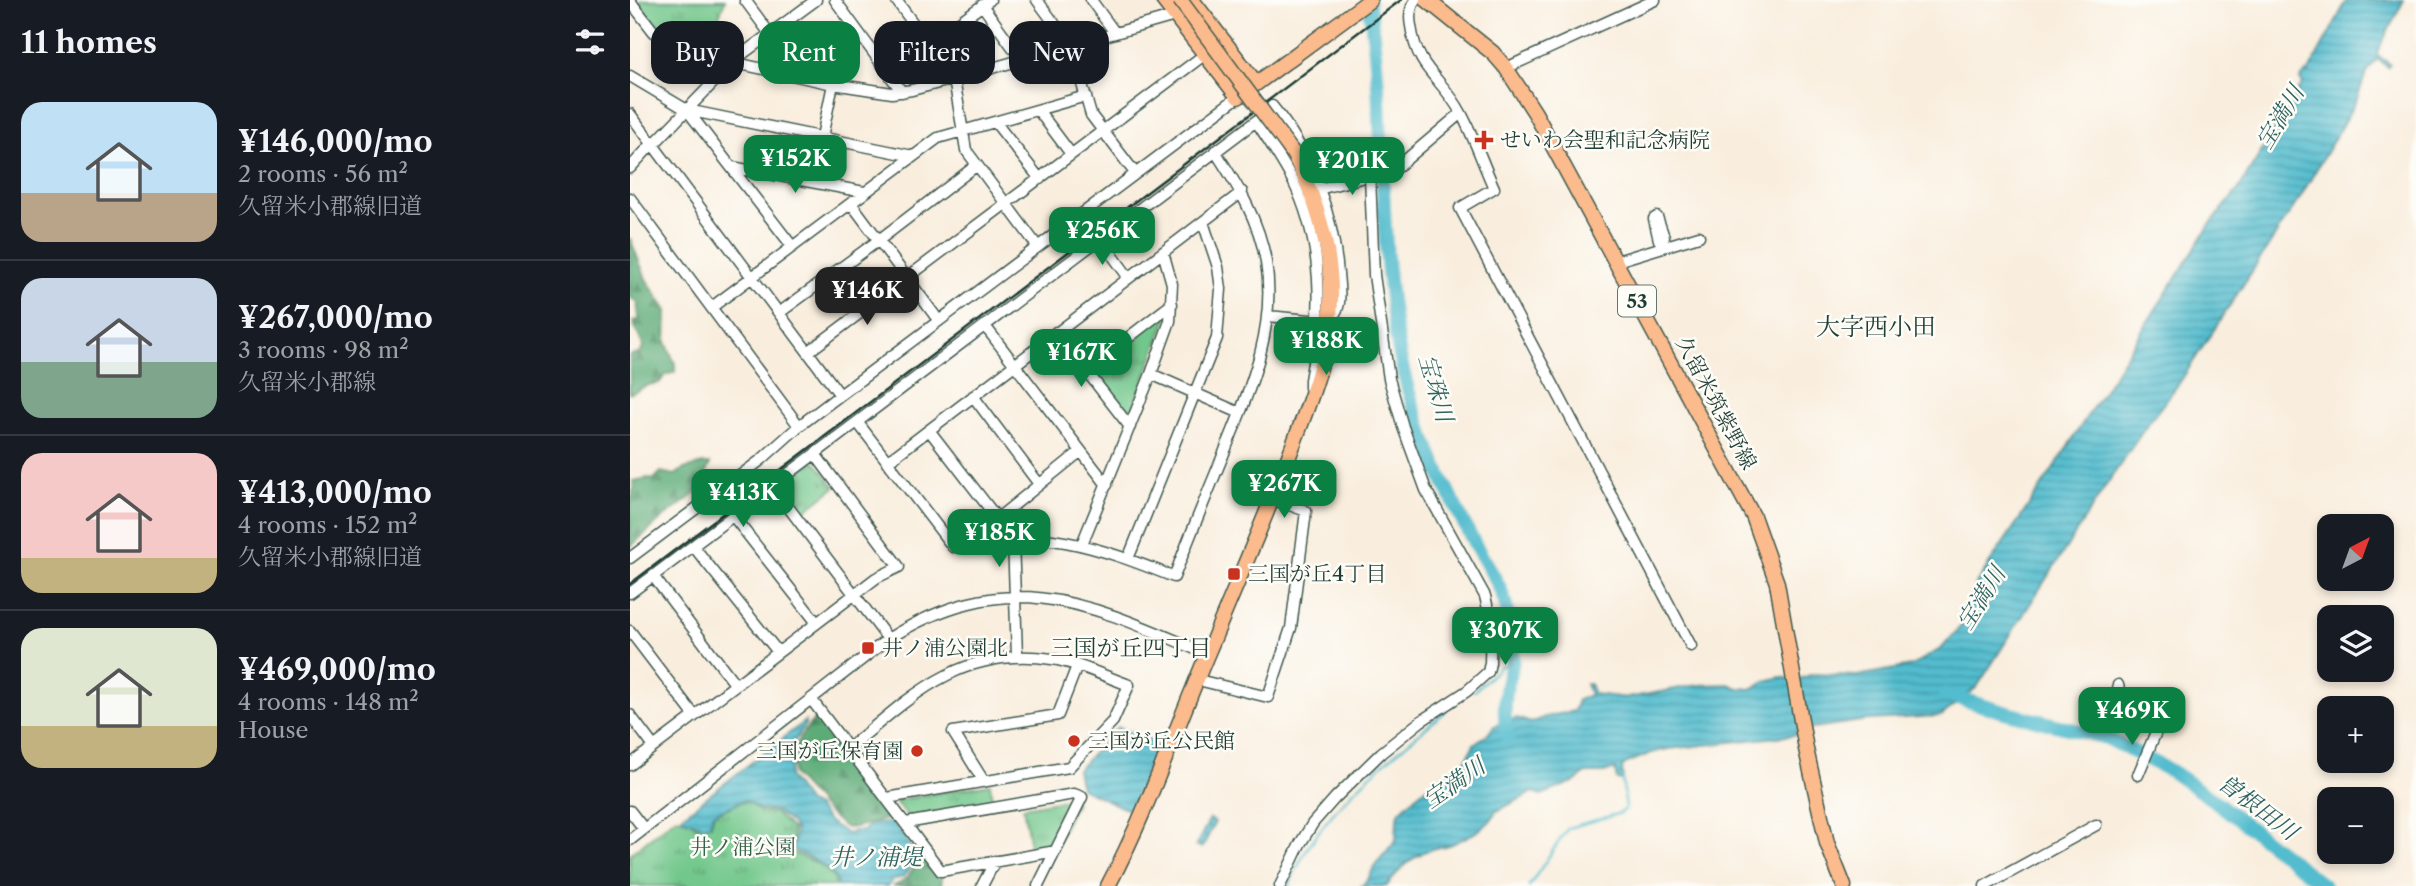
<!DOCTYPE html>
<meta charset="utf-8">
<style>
body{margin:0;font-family:"Libre Caslon Text","Noto Serif JP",serif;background:#20242c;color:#f1f3f6;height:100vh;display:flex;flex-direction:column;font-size:26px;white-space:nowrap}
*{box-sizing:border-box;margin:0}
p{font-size:23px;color:#9ea1a6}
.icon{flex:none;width:38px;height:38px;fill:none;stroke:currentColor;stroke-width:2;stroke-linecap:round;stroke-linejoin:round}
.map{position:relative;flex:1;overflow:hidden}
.drawer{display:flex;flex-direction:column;background:#171b24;width:630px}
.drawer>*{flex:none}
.guide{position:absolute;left:21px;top:21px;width:665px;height:63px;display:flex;gap:14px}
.needle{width:46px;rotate:41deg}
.buttons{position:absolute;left:1687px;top:514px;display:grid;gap:14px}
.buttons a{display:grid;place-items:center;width:77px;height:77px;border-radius:14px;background:#171b24;box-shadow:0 4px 10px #0003;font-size:35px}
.price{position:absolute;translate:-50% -60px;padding:0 16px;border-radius:14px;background:#0b8043;color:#fff;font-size:23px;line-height:46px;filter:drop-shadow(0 2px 4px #0008)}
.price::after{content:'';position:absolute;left:50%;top:42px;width:21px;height:16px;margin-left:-10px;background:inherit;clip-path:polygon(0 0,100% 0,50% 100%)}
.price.on{background:#222;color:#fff}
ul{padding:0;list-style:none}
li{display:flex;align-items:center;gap:21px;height:175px;padding:0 21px}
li+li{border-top:2px solid #363941}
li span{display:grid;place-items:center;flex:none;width:196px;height:140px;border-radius:21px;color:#555}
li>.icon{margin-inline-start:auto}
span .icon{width:84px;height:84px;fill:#fffc;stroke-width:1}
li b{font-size:30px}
h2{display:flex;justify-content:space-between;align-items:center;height:84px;padding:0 21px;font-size:30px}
.chip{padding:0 24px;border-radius:21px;background:#171b24;box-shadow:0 4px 10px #0003;font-size:24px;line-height:63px}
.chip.on{background:#0b8043;color:#fff}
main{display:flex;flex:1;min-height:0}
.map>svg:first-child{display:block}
</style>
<main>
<section class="drawer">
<h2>11 homes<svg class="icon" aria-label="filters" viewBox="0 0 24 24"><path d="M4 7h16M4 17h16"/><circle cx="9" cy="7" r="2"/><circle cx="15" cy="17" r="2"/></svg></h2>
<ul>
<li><span style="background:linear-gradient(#bfe0f5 65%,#b9a48a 0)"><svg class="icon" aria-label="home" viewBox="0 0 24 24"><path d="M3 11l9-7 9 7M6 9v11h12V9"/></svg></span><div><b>¥146,000/mo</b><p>2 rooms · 56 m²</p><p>久留米小郡線旧道</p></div></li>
<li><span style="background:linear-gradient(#c9d6e8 60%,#7fa58c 0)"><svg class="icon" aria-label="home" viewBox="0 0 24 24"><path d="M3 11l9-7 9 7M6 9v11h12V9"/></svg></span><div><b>¥267,000/mo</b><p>3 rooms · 98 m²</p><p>久留米小郡線</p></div></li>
<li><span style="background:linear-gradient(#f6c9c9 75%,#c2b280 0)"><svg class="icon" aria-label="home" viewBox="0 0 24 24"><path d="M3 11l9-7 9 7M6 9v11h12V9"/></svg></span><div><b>¥413,000/mo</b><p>4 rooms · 152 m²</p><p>久留米小郡線旧道</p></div></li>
<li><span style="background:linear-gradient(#dfe7d0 70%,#c2b280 0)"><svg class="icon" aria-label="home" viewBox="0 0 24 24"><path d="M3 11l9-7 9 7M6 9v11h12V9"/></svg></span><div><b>¥469,000/mo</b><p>4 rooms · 148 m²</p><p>House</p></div></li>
</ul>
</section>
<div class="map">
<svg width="1786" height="886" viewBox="0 0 1786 886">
<defs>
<pattern id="forest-firs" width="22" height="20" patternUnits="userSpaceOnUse" patternTransform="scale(1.75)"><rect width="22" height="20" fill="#5dac78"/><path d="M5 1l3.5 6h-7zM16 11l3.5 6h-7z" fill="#4c8d63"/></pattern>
<pattern id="park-tufts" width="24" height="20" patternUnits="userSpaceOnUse" patternTransform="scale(1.75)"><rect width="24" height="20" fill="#72c78c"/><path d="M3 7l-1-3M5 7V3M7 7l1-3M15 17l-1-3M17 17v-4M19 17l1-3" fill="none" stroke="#5da373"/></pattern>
<pattern id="water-rules" width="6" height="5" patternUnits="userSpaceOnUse" patternTransform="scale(1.75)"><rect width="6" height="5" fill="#52bcce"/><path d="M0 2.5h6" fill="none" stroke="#439aa8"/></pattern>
</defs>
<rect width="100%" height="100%" fill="#fdfcf7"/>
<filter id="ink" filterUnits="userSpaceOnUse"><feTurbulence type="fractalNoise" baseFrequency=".0143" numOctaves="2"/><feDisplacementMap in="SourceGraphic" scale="14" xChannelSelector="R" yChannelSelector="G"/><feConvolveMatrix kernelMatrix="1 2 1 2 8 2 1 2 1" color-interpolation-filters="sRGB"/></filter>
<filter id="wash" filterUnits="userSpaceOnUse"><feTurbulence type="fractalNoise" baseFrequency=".00686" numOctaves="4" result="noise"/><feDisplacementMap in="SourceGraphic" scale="28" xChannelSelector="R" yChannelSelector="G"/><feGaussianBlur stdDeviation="1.57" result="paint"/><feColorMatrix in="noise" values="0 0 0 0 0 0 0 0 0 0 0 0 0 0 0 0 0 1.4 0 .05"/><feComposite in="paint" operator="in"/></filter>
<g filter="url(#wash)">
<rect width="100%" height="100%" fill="#f9eede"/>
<!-- forest -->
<path fill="url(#forest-firs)" stroke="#3e7456" stroke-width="2" d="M0,238L16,279L37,311L36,342L45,364V372L36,375L29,383L18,385L0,394V355L10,353L13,347C11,337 5,331 3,322L10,318L7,314L8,303L0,297Z
M73,464H80L66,493L34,517L0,547V500L3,495V481L18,478L23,480L31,472L45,475L54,469Z
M187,718L240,790L255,804L262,817C255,819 224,829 218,828C208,827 172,784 163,775C164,768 163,764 163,757C162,748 180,721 187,718Z
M292,858L298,860L312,878L311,886H263C282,880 278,871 292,858Z"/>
<!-- park -->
<path fill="url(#park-tufts)" stroke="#488260" stroke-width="2" d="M12,0H95L87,23L92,31L67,50C40,43 25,24 8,3Z
M534,314L538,316L500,417H496L462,373L463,369Z
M182,461L186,462L205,487L169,515L148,490L149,485Z
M360,784L363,804L279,818L266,803L267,800Z
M443,798L446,802L425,846L401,852L393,807Z
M111,802L120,803L129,811L145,813L163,830L161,852C176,859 204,867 206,886H0V854L46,817L61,821L66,826L81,825L84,814Z"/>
<!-- water -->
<path fill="url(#water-rules)" stroke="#387c81" stroke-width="2" d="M1717,0H1774L1747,52L1748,56L1760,64L1758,67L1747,59L1736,73L1727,99L1671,196L1550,382L1517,425L1475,487L1347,687L1311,716L1238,720L1176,729L1164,735L1038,749L1021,753L995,764L992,767L993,780H987L985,769L974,773H956L946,781L912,795L903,792L865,812C862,826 837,837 824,843C814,848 802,847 792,853C778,860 766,873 757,886H731L738,880L745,865L766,840L767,818L770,811L789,793L836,760L844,744L858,734L864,726L887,718L901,723L915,717L944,711L948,700L960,695L956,684H960L964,694L997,698L1067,685L1099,684L1108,688L1121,689L1135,681L1151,677L1167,680L1183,674L1227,676L1281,666L1312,648L1332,625L1340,606L1347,582L1422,471L1581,223L1608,190L1673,83L1670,80L1676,72L1678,73Z
M175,721V725L157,752L161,763L159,777L178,803L187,807L199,822L217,834L225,831H234L238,825L263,822L289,857L273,877L262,880L258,886H208C205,867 177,857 162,849L166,831L161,823L146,811L130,809L114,800L83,814L80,824L74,826L50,818Z
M488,727L528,744L500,811L451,788L447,770Z
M580,819L585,822L572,848L566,845Z"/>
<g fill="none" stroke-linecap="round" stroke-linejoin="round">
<!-- stream -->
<path stroke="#52bcce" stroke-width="2.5" d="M844,691L871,666L883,663
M659,886C687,811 757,761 816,711
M899,886L938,828L991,813L996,808L992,778"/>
<!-- river -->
<path stroke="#52bcce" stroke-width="14" d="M738,0C759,122 745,248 773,370C787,429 813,483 841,537C852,559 868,578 875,602C880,621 883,640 883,660C882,669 878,677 877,686C874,700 874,724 878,739
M1315,694L1374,712L1477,738L1541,771L1589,804L1694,886"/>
</g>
</g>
<g filter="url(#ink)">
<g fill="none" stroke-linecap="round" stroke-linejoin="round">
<!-- minor casing -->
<g stroke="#40584e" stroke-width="13">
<path id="minor" d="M115,0L140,34
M205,0L272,92
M266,0L324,79L336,150L408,247
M407,0L441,46L461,115L505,173
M461,0L485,33
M786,0C780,7 779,16 781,26C787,71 812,77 831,113C844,137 853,164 864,188L830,208L1061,646
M0,1L24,32L55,52L203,84L262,93L282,90L324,79L545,16L550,12
M352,5L392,60
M298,44L360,0
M876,68L1025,0
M255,69L295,39
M0,76L57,110L283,156
M642,106C681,153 703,214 708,274C709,284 711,298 708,307C707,311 703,316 701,321
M57,110L162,246
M408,110L441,154
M0,114L210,395
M365,122L410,179
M192,137L203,84
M23,145L107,58L186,0
M102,167L234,192
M0,168L22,144
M689,189L765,169L831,113
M0,198L169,426
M221,203L309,321
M470,238L499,278
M1029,240L1024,219L1027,217L1034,237
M987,261L1069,236
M82,307L308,138L456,96
M149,313L249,240L347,165
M638,316L689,321
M355,326L477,485
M426,332L500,427
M178,352L574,55
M456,370L542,304
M521,374L610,413
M343,396L409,484
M228,423L323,547C404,524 469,547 544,577C560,536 577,494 594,453C619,391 647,330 636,262C629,220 608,186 585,151
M299,430L383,539L387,656
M185,454L269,567L246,578L187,623
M257,462L612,192
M143,487L258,639
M368,518L451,451
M452,544L521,374L540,321L542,284L533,252
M64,547L148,652
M0,558L131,460L169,426L210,395L608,97
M498,559L587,338L591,289L588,267L573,222
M0,593L23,576
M0,631L64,715
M568,680L638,697L661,628L676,511L643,499
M105,684L23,576L626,121C639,141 652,160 663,181C694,244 693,313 680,380V388
M1488,685C1494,715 1503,714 1528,727L1508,775
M181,699L311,871L426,851
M0,715L24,747
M218,749C281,696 332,645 422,659C448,663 474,676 499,685L483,721L439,767L257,798
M0,765L187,623L103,516
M353,780L323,732L428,715L447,666
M0,811L14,829
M276,823L444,794L452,797L408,886
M0,840L258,639C378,563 460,604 577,654
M352,886L365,861
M650,886L670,844L683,823L705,798L751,753L791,721L837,691L858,672L860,663L861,622L855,596L796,490L773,427L759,379L744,275L740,176
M1355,886L1466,825"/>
</g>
<!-- major casing -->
<g stroke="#40584e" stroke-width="17">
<path id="major" d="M533,0L608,97L740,0
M562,0L626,83
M797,0L863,53L876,68L905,113L1123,516L1147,583L1176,749L1197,843L1214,886
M478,886C519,808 547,724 582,643C609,578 637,514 662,448C680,401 700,351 701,300C702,249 686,198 663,153"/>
</g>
<!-- minor -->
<use href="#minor" stroke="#fff" stroke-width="10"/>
<!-- major -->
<use href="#major" stroke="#fbbb8c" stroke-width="14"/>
<!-- rail -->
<path stroke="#1f3d34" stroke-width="2.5" d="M0,584L771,0"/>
<!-- major-bridge casing -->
<g stroke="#40584e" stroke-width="17" stroke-linecap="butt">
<path id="major-bridge" d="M550,0L663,153"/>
</g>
<!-- major-bridge -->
<use href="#major-bridge" stroke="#fbbb8c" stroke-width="14"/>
</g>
</g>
<!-- markers -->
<g fill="#c8321e" stroke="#fdfcf7" stroke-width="2.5">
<path d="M850.5 129.5h7v7h7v7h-7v7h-7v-7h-7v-7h7z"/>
<rect x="597" y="567" width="14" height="14" rx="3.5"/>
<rect x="231" y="641" width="14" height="14" rx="3.5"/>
<circle cx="444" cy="741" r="7"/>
<circle cx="287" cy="751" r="7"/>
</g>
<g text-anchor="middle" stroke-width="5" stroke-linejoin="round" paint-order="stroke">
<!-- shield labels -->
<rect fill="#fdfcf7" stroke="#62766e" stroke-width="2" x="988" y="285.5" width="38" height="31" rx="5"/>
<g font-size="19" font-weight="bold" fill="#1f3d34">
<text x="1007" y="308">53</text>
</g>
<!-- poi labels -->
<g font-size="21" fill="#1f3d34" stroke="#fdfcf7" text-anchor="start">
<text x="870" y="147">せいわ会聖和記念病院</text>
<text x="618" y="581">三国が丘4丁目</text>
<text x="252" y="655">井ノ浦公園北</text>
<text x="458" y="748">三国が丘公民館</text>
<text x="273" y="758" text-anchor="end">三国が丘保育園</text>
</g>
<!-- street labels -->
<g font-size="21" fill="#1f3d34" stroke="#fdfcf7">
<text transform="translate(1086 403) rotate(62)" y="7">久留米筑紫野線</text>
</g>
<!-- park labels -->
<g font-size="21" fill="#34604a" stroke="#fdfcf7">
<text x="113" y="854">井ノ浦公園</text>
</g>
<!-- water labels -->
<g font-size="23" font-style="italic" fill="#2e6362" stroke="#fdfcf7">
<text transform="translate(1650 117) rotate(-59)" y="8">宝満川</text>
<text transform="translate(806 388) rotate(74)" y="8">宝珠川</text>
<text transform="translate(1351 598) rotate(-58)" y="8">宝満川</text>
<text transform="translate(824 783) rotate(-35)" y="8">宝満川</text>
<text transform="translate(1628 807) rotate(37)" y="8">曽根田川</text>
<text x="246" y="865">井ノ浦堤</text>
</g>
<!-- neighbourhood labels -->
<g font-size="23" fill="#1f3d34" stroke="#fdfcf7">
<text x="501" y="656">三国が丘四丁目</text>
</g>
<!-- quarter labels -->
<g font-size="24" fill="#1f3d34" stroke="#fdfcf7">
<text x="1246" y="335">大字西小田</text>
</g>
</g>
</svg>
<div class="buttons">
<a><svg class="needle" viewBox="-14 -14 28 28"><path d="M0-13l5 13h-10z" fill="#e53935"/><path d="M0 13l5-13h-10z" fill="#9ea1a6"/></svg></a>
<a><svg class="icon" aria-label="layers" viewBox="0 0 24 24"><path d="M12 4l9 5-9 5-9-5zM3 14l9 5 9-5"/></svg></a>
<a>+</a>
<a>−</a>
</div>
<b class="price" style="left:165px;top:195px">¥152K</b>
<b class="price" style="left:722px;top:197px">¥201K</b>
<b class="price" style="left:472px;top:267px">¥256K</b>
<b class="price on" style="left:237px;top:327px">¥146K</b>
<b class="price" style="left:696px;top:377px">¥188K</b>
<b class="price" style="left:451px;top:389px">¥167K</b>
<b class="price" style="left:654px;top:520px">¥267K</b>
<b class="price" style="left:113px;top:529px">¥413K</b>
<b class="price" style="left:369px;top:569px">¥185K</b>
<b class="price" style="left:875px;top:667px">¥307K</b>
<b class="price" style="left:1502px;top:747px">¥469K</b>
<div class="guide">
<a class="chip">Buy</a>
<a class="chip on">Rent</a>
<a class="chip">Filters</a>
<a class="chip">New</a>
</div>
</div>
</main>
